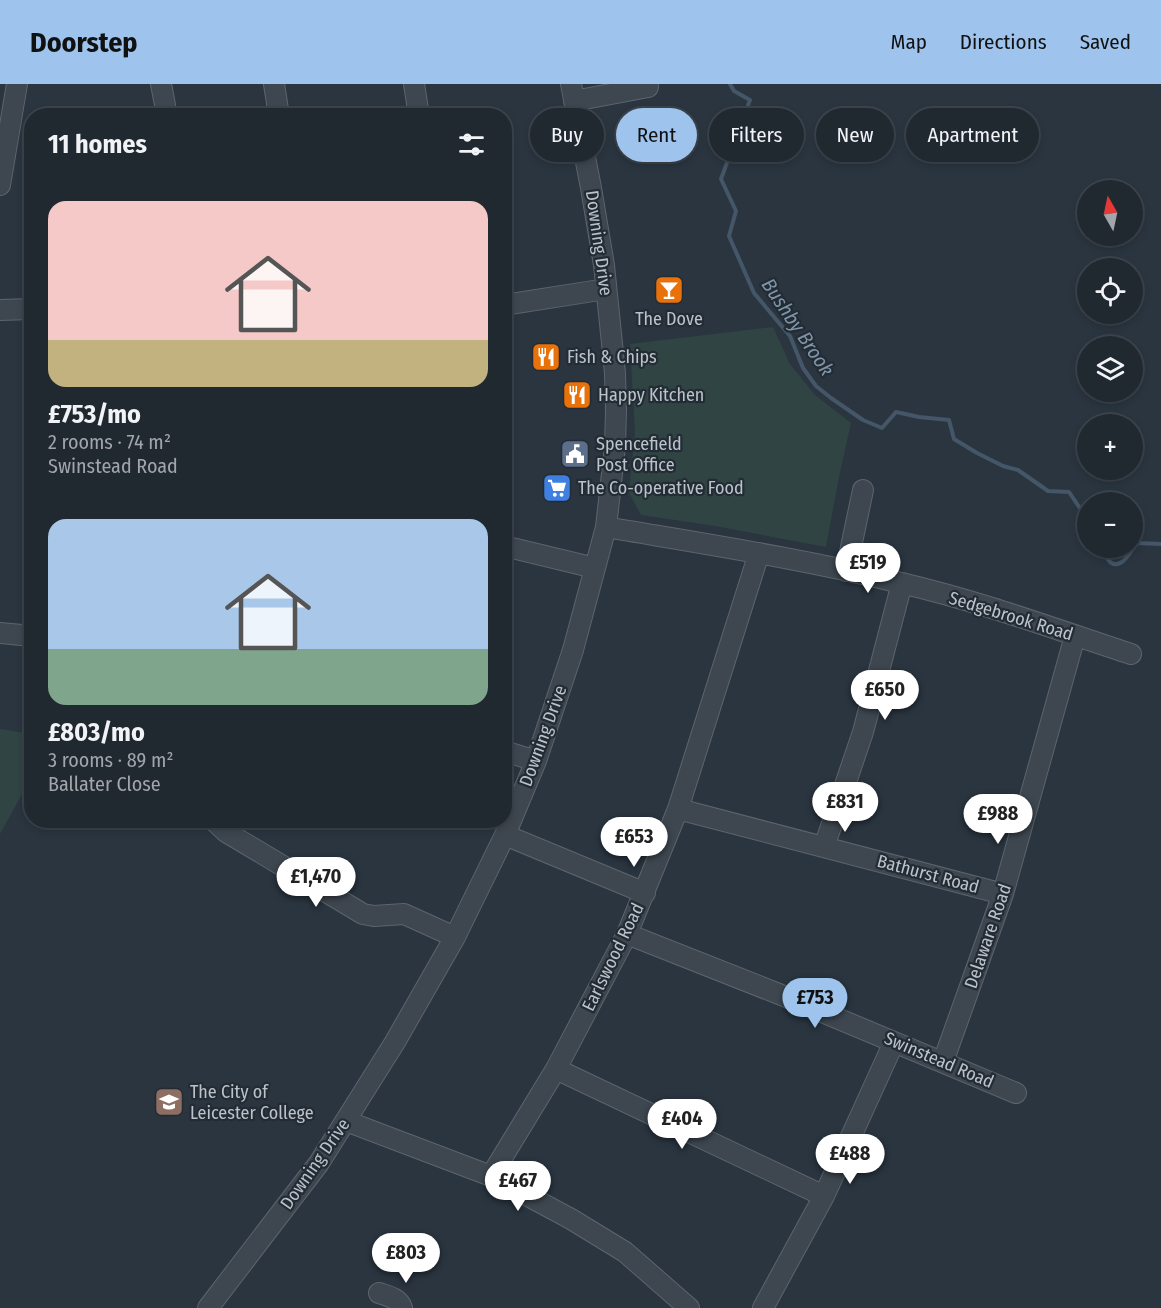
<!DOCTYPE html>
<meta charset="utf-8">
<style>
body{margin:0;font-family:"Fira Sans Condensed",sans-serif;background:#2d343c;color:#f1f3f6;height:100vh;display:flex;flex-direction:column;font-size:22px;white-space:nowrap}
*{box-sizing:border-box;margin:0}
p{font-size:20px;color:#a2a6ab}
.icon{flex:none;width:33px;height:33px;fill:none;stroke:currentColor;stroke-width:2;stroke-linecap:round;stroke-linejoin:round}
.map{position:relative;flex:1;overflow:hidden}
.sheet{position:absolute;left:24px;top:24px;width:488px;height:720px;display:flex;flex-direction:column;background:#202830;border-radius:24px;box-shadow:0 3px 9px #0003,0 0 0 2px #3d444c}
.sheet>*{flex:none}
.banner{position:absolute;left:530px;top:24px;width:542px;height:54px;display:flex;gap:12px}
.needle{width:39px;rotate:351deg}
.fabs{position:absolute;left:1077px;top:96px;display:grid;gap:12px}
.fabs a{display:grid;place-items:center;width:66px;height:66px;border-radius:50%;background:#202830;box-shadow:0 3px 9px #0003,0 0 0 2px #3d444c;font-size:30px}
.price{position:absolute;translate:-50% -51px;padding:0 14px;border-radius:21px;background:#fff;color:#222;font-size:20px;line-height:39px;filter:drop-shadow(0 2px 3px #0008)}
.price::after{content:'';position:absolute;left:50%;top:36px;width:18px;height:14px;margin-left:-9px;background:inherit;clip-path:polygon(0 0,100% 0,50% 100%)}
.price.current{background:#9ec3ec;color:#111}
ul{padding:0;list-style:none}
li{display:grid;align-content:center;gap:12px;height:318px;padding:0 24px}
li span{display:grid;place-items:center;height:186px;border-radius:18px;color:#555}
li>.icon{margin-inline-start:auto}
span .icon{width:108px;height:108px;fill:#fffc;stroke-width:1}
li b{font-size:26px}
h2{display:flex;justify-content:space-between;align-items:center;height:72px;padding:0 24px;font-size:26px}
.chip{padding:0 21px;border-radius:27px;background:#202830;box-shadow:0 3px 9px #0003,0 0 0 2px #3d444c;font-size:21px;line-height:54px}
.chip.current{background:#9ec3ec;color:#111}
header{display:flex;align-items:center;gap:36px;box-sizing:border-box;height:84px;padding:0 30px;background:#9ec3ec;color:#111}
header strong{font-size:28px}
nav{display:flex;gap:33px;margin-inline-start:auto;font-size:21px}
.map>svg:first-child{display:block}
</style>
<header>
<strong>Doorstep</strong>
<nav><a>Map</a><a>Directions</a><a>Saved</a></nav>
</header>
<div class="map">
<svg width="1161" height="1224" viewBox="0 0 1161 1224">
<rect width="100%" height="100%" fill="#2a3540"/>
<!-- green -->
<path fill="#2f4443" d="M773,243L790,280L815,311L851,339L839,393L826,463L715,442L641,431L629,409L635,348L630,260Z
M0,645L31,650V694L0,750Z"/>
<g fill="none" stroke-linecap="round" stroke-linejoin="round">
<!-- stream -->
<path stroke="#445668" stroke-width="4" d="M730,0L734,7L750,16L721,95L736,127L729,152L754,209L790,252L803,284L816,302L831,314L863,336L882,344L896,328L919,333L949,336L954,355L977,369L1003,382L1018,386L1048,407L1069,408L1088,436
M1106,464C1104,473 1111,485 1122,478C1128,474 1132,465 1137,459L1161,460"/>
<!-- minor casing -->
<g stroke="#5c656d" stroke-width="22">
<path id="minor" d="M161,0L165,21
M274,0L279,32
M414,0L419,32
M574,17L648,3
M0,101L17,0
M504,221L606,205
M0,226L32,225
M606,443C705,460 804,475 901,499C979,517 1055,545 1131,570
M504,462L595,484
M846,487L863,406
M0,549L32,552
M504,667L536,677
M678,725L1003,810
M213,736L226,748L363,830L374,832L404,830L455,853
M505,751L645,809
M824,763L863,648L902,499
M627,850L779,910L1016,1009
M943,978L1003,810L1075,552
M556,985L824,1112
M346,1037L491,1092L571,1135L625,1168L689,1224
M491,1092L556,985L627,850L678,725L759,469
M379,1209C388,1212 399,1214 402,1224
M208,1224L319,1079L395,958L455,853L505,751L536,677L573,566L606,443L615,363L616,326L615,289L604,181L591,104L571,0
M763,1224L824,1112L894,958"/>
</g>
<!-- minor -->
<use href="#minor" stroke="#3e4750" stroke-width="20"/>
</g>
<!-- icons -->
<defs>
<g id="bar-square" transform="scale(1.5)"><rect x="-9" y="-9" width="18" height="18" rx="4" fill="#e8710a" stroke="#232c35"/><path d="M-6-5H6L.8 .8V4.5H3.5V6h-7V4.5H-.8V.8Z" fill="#fff"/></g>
<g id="restaurant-square" transform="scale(1.5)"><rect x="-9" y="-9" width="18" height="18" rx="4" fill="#e8710a" stroke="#232c35"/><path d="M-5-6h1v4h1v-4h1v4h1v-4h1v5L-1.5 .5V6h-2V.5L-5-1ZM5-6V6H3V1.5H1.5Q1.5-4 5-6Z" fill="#fff"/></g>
<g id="civic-square" transform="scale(1.5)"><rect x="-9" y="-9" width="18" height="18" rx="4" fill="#5c6f8a" stroke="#232c35"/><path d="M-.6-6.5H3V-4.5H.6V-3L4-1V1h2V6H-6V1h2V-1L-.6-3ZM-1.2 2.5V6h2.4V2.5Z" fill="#fff"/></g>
<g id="supermarket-square" transform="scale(1.5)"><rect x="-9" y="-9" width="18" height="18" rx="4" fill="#3f7fe0" stroke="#232c35"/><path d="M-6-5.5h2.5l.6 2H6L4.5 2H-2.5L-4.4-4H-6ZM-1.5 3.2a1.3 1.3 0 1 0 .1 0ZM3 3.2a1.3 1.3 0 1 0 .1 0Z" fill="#fff"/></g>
<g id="school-square" transform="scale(1.5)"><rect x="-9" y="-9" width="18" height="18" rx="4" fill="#8d6e63" stroke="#232c35"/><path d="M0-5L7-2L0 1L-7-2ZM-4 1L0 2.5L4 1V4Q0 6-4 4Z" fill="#fff"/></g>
</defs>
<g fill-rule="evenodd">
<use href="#bar-square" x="669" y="206"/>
<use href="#restaurant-square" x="546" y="273"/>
<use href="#restaurant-square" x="577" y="311"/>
<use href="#civic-square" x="575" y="370"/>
<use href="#supermarket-square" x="557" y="404"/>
<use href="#school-square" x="169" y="1018"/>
</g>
<g text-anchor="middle" stroke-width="4.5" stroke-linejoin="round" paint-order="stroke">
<!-- street labels -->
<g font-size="18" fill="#bbc2ca" stroke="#232c35">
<text transform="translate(599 159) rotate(82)" y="6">Downing Drive</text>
<text transform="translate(1011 532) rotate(17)" y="6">Sedgebrook Road</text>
<text transform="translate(543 652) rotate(-70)" y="6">Downing Drive</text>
<text transform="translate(928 790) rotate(15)" y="6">Bathurst Road</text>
<text transform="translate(988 852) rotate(-71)" y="6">Delaware Road</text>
<text transform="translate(613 873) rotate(-64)" y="6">Earlswood Road</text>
<text transform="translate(939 976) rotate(23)" y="6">Swinstead Road</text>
<text transform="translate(315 1080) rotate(-55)" y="6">Downing Drive</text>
</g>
<!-- poi labels -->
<g font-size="18" fill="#bbc2ca" stroke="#232c35" text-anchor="start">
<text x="669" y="241" text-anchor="middle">The Dove</text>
<text x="567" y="279">Fish &amp; Chips</text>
<text x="598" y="317">Happy Kitchen</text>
<text x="596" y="366">Spencefield<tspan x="596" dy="21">Post Office</tspan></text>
<text x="578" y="410">The Co-operative Food</text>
<text x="190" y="1014">The City of<tspan x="190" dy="21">Leicester College</tspan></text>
</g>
<!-- water labels -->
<g font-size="20" font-style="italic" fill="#8095a9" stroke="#232c35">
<text transform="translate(798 243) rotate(56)" y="7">Bushby Brook</text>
</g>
</g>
</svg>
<div class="fabs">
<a><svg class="needle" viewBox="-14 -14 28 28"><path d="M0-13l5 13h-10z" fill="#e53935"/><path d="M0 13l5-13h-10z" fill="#a2a6ab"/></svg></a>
<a><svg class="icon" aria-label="locate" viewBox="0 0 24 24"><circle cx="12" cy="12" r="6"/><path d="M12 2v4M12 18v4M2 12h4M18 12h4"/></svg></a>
<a><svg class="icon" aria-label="layers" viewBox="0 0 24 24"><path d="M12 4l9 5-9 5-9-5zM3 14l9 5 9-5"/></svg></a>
<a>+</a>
<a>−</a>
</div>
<b class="price" style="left:868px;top:510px">£519</b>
<b class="price" style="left:885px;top:637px">£650</b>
<b class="price" style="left:845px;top:749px">£831</b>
<b class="price" style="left:998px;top:761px">£988</b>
<b class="price" style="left:634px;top:784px">£653</b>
<b class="price" style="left:316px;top:824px">£1,470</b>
<b class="price current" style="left:815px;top:945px">£753</b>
<b class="price" style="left:682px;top:1066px">£404</b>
<b class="price" style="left:850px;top:1101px">£488</b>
<b class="price" style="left:518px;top:1128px">£467</b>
<b class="price" style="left:406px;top:1200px">£803</b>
<div class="banner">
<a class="chip">Buy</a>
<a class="chip current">Rent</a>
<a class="chip">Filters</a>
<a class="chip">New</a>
<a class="chip">Apartment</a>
</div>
<section class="sheet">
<h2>11 homes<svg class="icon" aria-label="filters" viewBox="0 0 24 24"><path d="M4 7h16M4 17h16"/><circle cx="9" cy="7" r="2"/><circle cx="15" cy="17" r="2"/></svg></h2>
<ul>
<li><span style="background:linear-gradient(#f6c9c9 75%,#c2b280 0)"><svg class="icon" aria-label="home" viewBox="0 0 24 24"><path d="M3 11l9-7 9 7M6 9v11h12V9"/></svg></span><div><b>£753/mo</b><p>2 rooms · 74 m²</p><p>Swinstead Road</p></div></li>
<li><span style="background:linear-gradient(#a9c7e8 70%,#7fa58c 0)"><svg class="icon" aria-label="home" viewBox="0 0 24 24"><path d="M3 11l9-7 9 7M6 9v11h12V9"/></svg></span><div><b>£803/mo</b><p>3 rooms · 89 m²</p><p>Ballater Close</p></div></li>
</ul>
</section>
</div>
